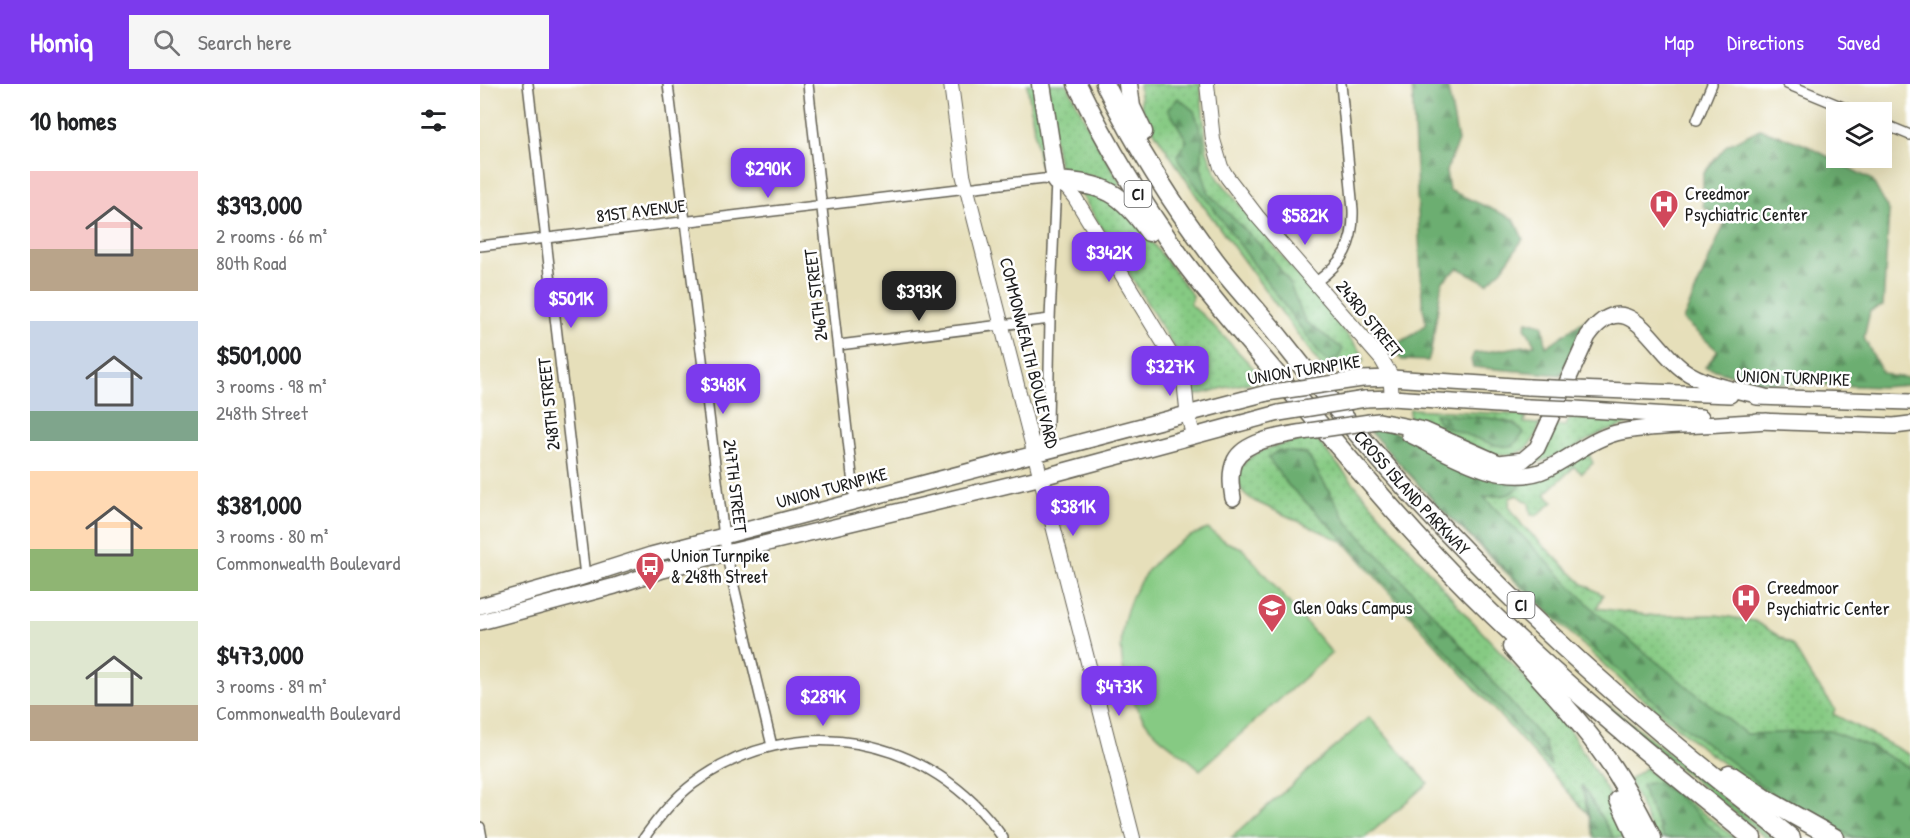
<!DOCTYPE html>
<meta charset="utf-8">
<style>
body{margin:0;font-family:"Patrick Hand",sans-serif;background:#f6f6f6;color:#202124;height:100vh;display:flex;flex-direction:column;font-size:22px;white-space:nowrap}
*{box-sizing:border-box;margin:0}
p{font-size:20px;color:#757577}
.icon{flex:none;width:33px;height:33px;fill:none;stroke:currentColor;stroke-width:2;stroke-linecap:round;stroke-linejoin:round}
.map{position:relative;flex:1;overflow:hidden}
.details{display:flex;flex-direction:column;background:#fff;width:480px}
.details>*{flex:none}
.tools{position:absolute;left:1346px;top:18px;display:grid;gap:12px}
.tools a{display:grid;place-items:center;width:66px;height:66px;border-radius:0px;background:#fff;box-shadow:0 6px 24px #0002;font-size:30px}
.price{position:absolute;translate:-50% -51px;padding:0 14px;border-radius:12px;background:#7c3aed;color:#fff;font-size:20px;line-height:39px;filter:drop-shadow(0 2px 3px #0008)}
.price::after{content:'';position:absolute;left:50%;top:36px;width:18px;height:14px;margin-left:-9px;background:inherit;clip-path:polygon(0 0,100% 0,50% 100%)}
.price.current{background:#222;color:#fff}
ul{padding:0;list-style:none}
li{display:flex;align-items:center;gap:18px;height:150px;padding:0 30px}
li span{display:grid;place-items:center;flex:none;width:168px;height:120px;border-radius:0px;color:#555}
li>.icon{margin-inline-start:auto}
span .icon{width:72px;height:72px;fill:#fffc;stroke-width:1}
li b{font-size:26px}
h2{display:flex;justify-content:space-between;align-items:center;height:72px;padding:0 30px;font-size:26px}
header{display:flex;align-items:center;gap:36px;box-sizing:border-box;height:84px;padding:0 30px;background:#7c3aed;color:#fff}
header strong{font-size:28px}
nav{display:flex;gap:33px;margin-inline-start:auto;font-size:21px}
.search{width:420px;height:54px;background:#f6f6f6;display:flex;align-items:center;gap:15px;box-sizing:border-box;padding:0 21px;border-radius:0px;color:#757577;font-size:22px}
main{display:flex;flex:1;min-height:0}
.map>svg:first-child{display:block}
</style>
<header>
<strong>Homiq</strong>
<div class="search"><svg class="icon" aria-label="search" viewBox="0 0 24 24"><circle cx="10" cy="10" r="6"/><path d="M15 15l6 6"/></svg>Search here</div>
<nav><a>Map</a><a>Directions</a><a>Saved</a></nav>
</header>
<main>
<section class="details">
<h2>10 homes<svg class="icon" aria-label="filters" viewBox="0 0 24 24"><path d="M4 7h16M4 17h16"/><circle cx="9" cy="7" r="2"/><circle cx="15" cy="17" r="2"/></svg></h2>
<ul>
<li><span style="background:linear-gradient(#f6c9c9 65%,#b9a48a 0)"><svg class="icon" aria-label="home" viewBox="0 0 24 24"><path d="M3 11l9-7 9 7M6 9v11h12V9"/></svg></span><div><b>$393,000</b><p>2 rooms · 66 m²</p><p>80th Road</p></div></li>
<li><span style="background:linear-gradient(#c9d6e8 75%,#7fa58c 0)"><svg class="icon" aria-label="home" viewBox="0 0 24 24"><path d="M3 11l9-7 9 7M6 9v11h12V9"/></svg></span><div><b>$501,000</b><p>3 rooms · 98 m²</p><p>248th Street</p></div></li>
<li><span style="background:linear-gradient(#ffd9b3 65%,#8fb573 0)"><svg class="icon" aria-label="home" viewBox="0 0 24 24"><path d="M3 11l9-7 9 7M6 9v11h12V9"/></svg></span><div><b>$381,000</b><p>3 rooms · 80 m²</p><p>Commonwealth Boulevard</p></div></li>
<li><span style="background:linear-gradient(#dfe7d0 70%,#b9a48a 0)"><svg class="icon" aria-label="home" viewBox="0 0 24 24"><path d="M3 11l9-7 9 7M6 9v11h12V9"/></svg></span><div><b>$473,000</b><p>3 rooms · 89 m²</p><p>Commonwealth Boulevard</p></div></li>
</ul>
</section>
<div class="map">
<svg width="1430" height="754" viewBox="0 0 1430 754">
<defs>
<pattern id="grass-dots" width="8" height="8" patternUnits="userSpaceOnUse" patternTransform="scale(1.5)"><rect width="8" height="8" fill="#86ca83"/><path d="M2 2h.1M6 6h.1" fill="none" stroke="#73ad71" stroke-width="1.8" stroke-linecap="round"/></pattern>
<pattern id="forest-firs" width="22" height="20" patternUnits="userSpaceOnUse" patternTransform="scale(1.5)"><rect width="22" height="20" fill="#6cae71"/><path d="M5 1l3.5 6h-7zM16 11l3.5 6h-7z" fill="#588d5c"/></pattern>
</defs>
<rect width="100%" height="100%" fill="#fff"/>
<filter id="ink" filterUnits="userSpaceOnUse"><feTurbulence type="fractalNoise" baseFrequency=".0167" numOctaves="2"/><feDisplacementMap in="SourceGraphic" scale="12" xChannelSelector="R" yChannelSelector="G"/><feConvolveMatrix kernelMatrix="1 2 1 2 8 2 1 2 1" color-interpolation-filters="sRGB"/></filter>
<filter id="wash" filterUnits="userSpaceOnUse"><feTurbulence type="fractalNoise" baseFrequency=".008" numOctaves="4" result="noise"/><feDisplacementMap in="SourceGraphic" scale="24" xChannelSelector="R" yChannelSelector="G"/><feGaussianBlur stdDeviation="1.35" result="paint"/><feColorMatrix in="noise" values="0 0 0 0 0 0 0 0 0 0 0 0 0 0 0 0 0 1.4 0 .05"/><feComposite in="paint" operator="in"/></filter>
<g filter="url(#wash)">
<rect width="100%" height="100%" fill="#e6dfba"/>
<!-- grass -->
<path fill="url(#grass-dots)" stroke="#517350" stroke-width="1.5" d="M547,0H557L568,75H562V79H559Z
M564,0H587L616,58L641,99L635,106L614,92L580,88Z
M659,0H720L727,67L738,94L882,269L884,276L880,279L843,285L722,120L676,50L661,22Z
M600,108L625,109L662,145L713,212L710,220L728,236L785,296L748,303L713,312L709,288Z
M930,325L1046,331L1044,339L1060,340L1054,355L1045,366L1032,371H1016L929,336Z
M1089,334L1154,338L1119,350L1084,369L1039,386L1073,341L1086,342Z
M906,344L1013,396L1038,398L1108,369L1113,379L1102,389L1094,383L1065,410L1073,418L1056,432L1051,430L1049,419L1037,411L1030,414L1029,422L1042,441L1103,500L1123,511L1117,524L1176,532L1236,531L1275,537L1313,561L1329,589L1355,625L1353,630L1430,671V754H1366L1301,720L1227,668L1145,600L1045,507L960,424L888,345Z
M835,354L987,532L1045,594L1090,647L1131,713L1147,754H1134L1102,703L1108,730L864,458L774,417C764,410 757,405 759,391C763,363 812,359 835,354Z
M1130,622L1293,754H1286L1146,641L1129,624Z
M1165,684L1255,754H1175L1149,696Z"/>
<!-- forest -->
<path fill="url(#forest-firs)" stroke="#446546" stroke-width="1.5" d="M932,0H967L978,57L966,87L969,106L1034,135L1043,155L1022,185L1007,199L978,184L962,198L951,267L948,277L922,276L910,263L931,252L946,240L942,216Z
M698,14L714,27L723,54L721,84L729,110L790,171L809,198L825,237L863,265L858,274L848,278L843,274L699,78L697,71L707,57L688,25Z
M1280,45L1326,61L1392,96L1409,127L1403,222L1390,227L1384,254L1402,288L1411,292L1430,294V301L1402,303L1277,298L1225,283L1238,267L1203,236L1245,138L1236,133L1223,122V90L1247,61Z
M1105,236L1081,291L993,283L991,276L994,269C1015,268 1034,262 1055,261L1045,243L1047,237L1063,241L1066,263Z
M954,330L1010,334L1033,339L1044,349L1032,363L1014,361L960,341Z
M906,344L1013,396L1038,398L1046,396C1030,414 1027,411 1004,413L1120,532L1266,650L1350,647L1389,662L1430,684V754H1375L1303,718L1193,634L1068,525L960,424L888,345Z
M798,366L827,370L868,439L961,538L1064,657L1071,682L869,460L808,401L788,374Z
M1175,698L1194,709L1243,754H1184L1165,713L1162,701Z
M1102,701L1134,754H1114Z"/>
<!-- pitch -->
<path fill="#86ca83" stroke="#517350" stroke-width="1.5" d="M728,445L746,458L762,464L852,569L720,686C704,668 679,658 665,637C616,567 646,472 728,445Z
M889,633L948,699L885,754H751Z"/>
</g>
<g filter="url(#ink)">
<g fill="none" stroke-linecap="round" stroke-linejoin="round">
<!-- street casing -->
<g stroke="#636053" stroke-width="12">
<path id="street" d="M48,0L105,492
M188,0L246,469L292,662
M328,0L375,418
M1307,0L1375,28
M1217,36L1232,0
M1401,39L1430,51
M0,162L563,95L576,97L570,235L568,340L556,371
M836,198C863,178 874,161 873,126L861,0
M359,261L570,235
M0,743L2,754
M164,754C178,734 193,715 213,700C314,624 452,651 523,754"/>
</g>
<!-- secondary casing -->
<g stroke="#636053" stroke-width="16">
<path id="secondary" d="M471,0L483,90L653,754
M727,0L733,56L741,83L747,93L777,132L902,276L910,290L912,314
M576,97L587,104L595,114L699,284L704,296L707,325L713,352"/>
</g>
<!-- primary casing -->
<g stroke="#636053" stroke-width="18">
<path id="primary" d="M882,295L911,294L1049,303
M1096,305L1250,311
M1277,313L1430,318
M885,315L912,314L1048,323
M1095,325L1221,333
M1277,337L1414,342L1430,340
M890,338L899,337L944,346L1019,379L1043,376L1057,364L1108,252C1147,198 1172,263 1202,285C1225,302 1258,306 1285,313
M929,350C968,369 1024,406 1067,385C1090,374 1110,356 1136,349C1157,344 1178,343 1200,342C1229,341 1258,339 1287,337
M753,414C751,402 749,388 755,376C766,355 808,351 829,347
M0,522L99,494L171,471L787,309
M0,538L135,502L183,486L246,469L562,393L799,329"/>
</g>
<!-- highway casing -->
<g stroke="#636053" stroke-width="21">
<g id="highway">
<path d="M561,0L576,97C625,100 641,108 669,148"/>
<path d="M597,0C627,61 662,120 702,175C740,226 782,273 823,321C872,378 920,436 972,490C1065,586 1168,670 1272,754"/>
<path id="s1" d="M625,0C656,63 694,123 737,179C758,206 782,231 803,258C913,400 1041,531 1179,647C1222,684 1267,718 1311,754"/>
<path d="M648,0L651,23L663,48"/>
<path d="M1032,563C1065,600 1100,636 1128,677C1145,701 1159,728 1172,754"/>
<path d="M1249,690L1289,717L1355,754"/>
<path d="M1139,716L1157,754"/>
</g>
</g>
<!-- street -->
<use href="#street" stroke="#fff" stroke-width="9"/>
<!-- secondary -->
<use href="#secondary" stroke="#fff" stroke-width="14"/>
<!-- primary -->
<use href="#primary" stroke="#fff" stroke-width="15"/>
<!-- highway -->
<use href="#highway" stroke="#fff" stroke-width="18"/>
<!-- primary-bridge casing -->
<g stroke="#636053" stroke-width="18" stroke-linecap="butt">
<path id="primary-bridge" d="M1049,303L1096,305
M787,309L882,295
M1048,323L1095,325
M799,329L885,315
M829,347L890,338"/>
</g>
<!-- primary-bridge -->
<use href="#primary-bridge" stroke="#fff" stroke-width="15"/>
</g>
</g>
<!-- icons -->
<defs>
<g id="hospital-pin" transform="scale(1.5)"><path d="M0 17L-7.5 6A9.5 9.5 0 1 1 7.5 6Z" fill="#d1495b" stroke="#fff"/><path d="M-5-5h3v3.5h4V-5h3V5h-3V1.5h-4V5h-3Z" fill="#fff"/></g>
<g id="bus-pin" transform="scale(1.5)"><path d="M0 17L-7.5 6A9.5 9.5 0 1 1 7.5 6Z" fill="#d1495b" stroke="#fff"/><path d="M-5-6H5V4H4V6H2V4H-2V6H-4V4H-5ZM-3.5-4V0h7V-4ZM-3.5 1.2v1.5H-2V1.2ZM2 1.2v1.5H3.5V1.2Z" fill="#fff"/></g>
<g id="school-pin" transform="scale(1.5)"><path d="M0 17L-7.5 6A9.5 9.5 0 1 1 7.5 6Z" fill="#d1495b" stroke="#fff"/><path d="M0-5L7-2L0 1L-7-2ZM-4 1L0 2.5L4 1V4Q0 6-4 4Z" fill="#fff"/></g>
</defs>
<g fill-rule="evenodd">
<use href="#hospital-pin" x="1184" y="120"/>
<use href="#bus-pin" x="170" y="482"/>
<use href="#hospital-pin" x="1266" y="514"/>
<use href="#school-pin" x="792" y="524"/>
</g>
<g text-anchor="middle" stroke-width="5" stroke-linejoin="round" paint-order="stroke">
<!-- shield labels -->
<g fill="#fff" stroke="#606060" stroke-width="1.5">
<rect x="644.5" y="97" width="27" height="26" rx="4.5"/>
<rect x="1027.5" y="508" width="27" height="26" rx="4.5"/>
</g>
<g font-size="16" font-weight="bold" fill="#1c1c1c">
<text x="658" y="116">CI</text>
<text x="1041" y="527">CI</text>
</g>
<!-- poi labels -->
<g font-size="18" fill="#1c1c1c" stroke="#fff" text-anchor="start">
<text x="1205" y="116">Creedmor<tspan x="1205" dy="21">Psychiatric Center</tspan></text>
<text x="191" y="478">Union Turnpike<tspan x="191" dy="21">&amp; 248th Street</tspan></text>
<text x="1287" y="510">Creedmoor<tspan x="1287" dy="21">Psychiatric Center</tspan></text>
<text x="813" y="530">Glen Oaks Campus</text>
</g>
<!-- street labels -->
<g font-size="18" fill="#1c1c1c" stroke="#fff">
<text transform="translate(161 127) rotate(-7)" y="6">81ST AVENUE</text>
<text transform="translate(336 211) rotate(-97)" y="6">246TH STREET</text>
<text transform="translate(889 235) rotate(51)" y="6">243RD STREET</text>
<text transform="translate(549 269) rotate(76)" y="6">COMMONWEALTH BOULEVARD</text>
<text transform="translate(824 286) rotate(-9)" y="6">UNION TURNPIKE</text>
<text transform="translate(1313 294) rotate(2)" y="6">UNION TURNPIKE</text>
<text transform="translate(69 320) rotate(-96)" y="6">248TH STREET</text>
<text transform="translate(255 402) rotate(83)" y="6">247TH STREET</text>
<text transform="translate(352 404) rotate(-15)" y="6">UNION TURNPIKE</text>
<text dy="6" stroke="none"><textPath href="#s1" startOffset="513">CROSS ISLAND PARKWAY</textPath></text>
</g>
</g>
</svg>
<div class="tools">
<a><svg class="icon" aria-label="layers" viewBox="0 0 24 24"><path d="M12 4l9 5-9 5-9-5zM3 14l9 5 9-5"/></svg></a>
</div>
<b class="price" style="left:288px;top:115px">$290K</b>
<b class="price" style="left:825px;top:162px">$582K</b>
<b class="price" style="left:629px;top:199px">$342K</b>
<b class="price current" style="left:439px;top:238px">$393K</b>
<b class="price" style="left:91px;top:245px">$501K</b>
<b class="price" style="left:690px;top:313px">$327K</b>
<b class="price" style="left:243px;top:331px">$348K</b>
<b class="price" style="left:593px;top:453px">$381K</b>
<b class="price" style="left:639px;top:633px">$473K</b>
<b class="price" style="left:343px;top:643px">$289K</b>
</div>
</main>
